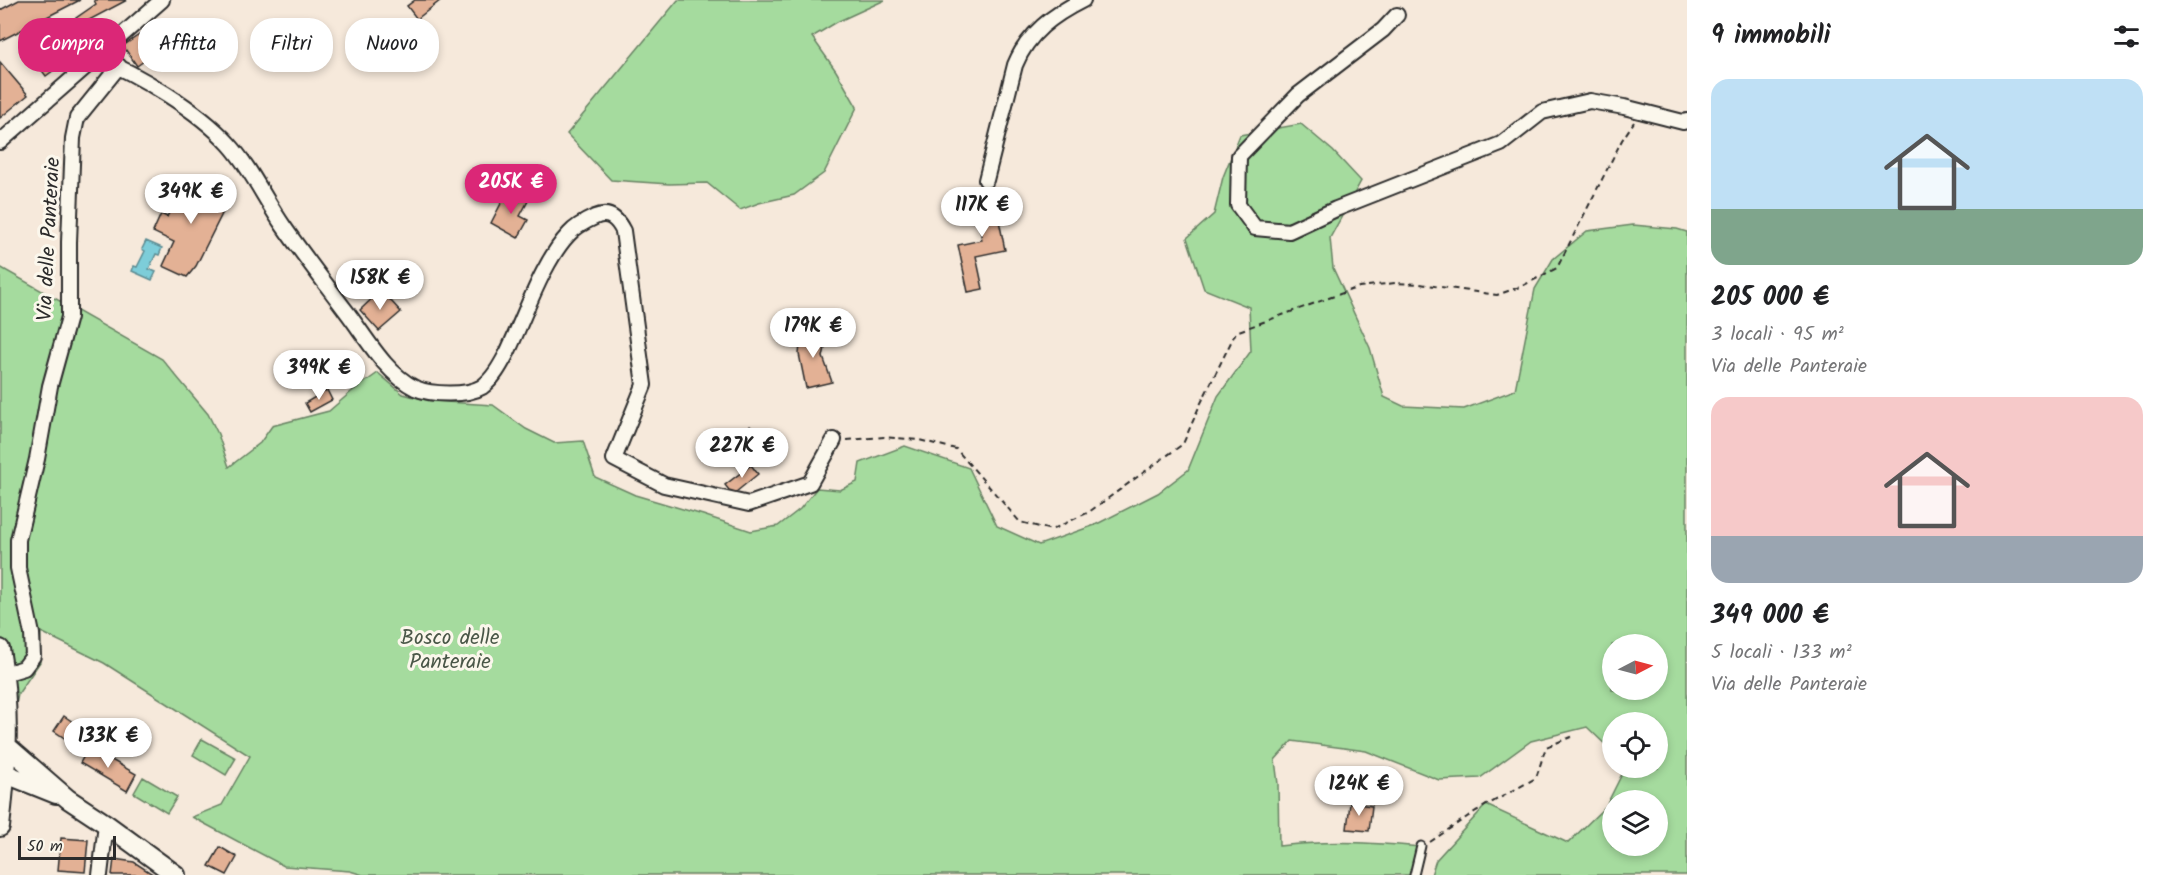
<!DOCTYPE html>
<html lang="it">
<meta charset="utf-8">
<style>
body{margin:0;font-family:Kalam,sans-serif;background:#f2f2f2;color:#202124;height:100vh;display:flex;flex-direction:column;font-size:22px;white-space:nowrap}
*{box-sizing:border-box;margin:0}
p{font-size:20px;color:#757577}
.icon{flex:none;width:33px;height:33px;fill:none;stroke:currentColor;stroke-width:2;stroke-linecap:round;stroke-linejoin:round}
.map{position:relative;flex:1;overflow:hidden}
.side{display:flex;flex-direction:column;background:#fff;width:480px}
.side>*{flex:none}
.banner{position:absolute;left:18px;top:18px;width:570px;height:54px;display:flex;gap:12px}
.needle{width:39px;rotate:84deg}
.fabs{position:absolute;left:1602px;top:634px;display:grid;gap:12px}
.fabs a{display:grid;place-items:center;width:66px;height:66px;border-radius:50%;background:#fff;box-shadow:0 3px 9px #0003;font-size:30px}
.scale{position:absolute;left:18px;bottom:15px;width:98px;box-sizing:border-box;padding-left:6px;border:3px solid #2b2b2b;border-top:0;font-size:16px;line-height:21px;white-space:nowrap;color:#2b2b2b;-webkit-text-stroke:4px #fbf7ec;paint-order:stroke}
.price{position:absolute;translate:-50% -51px;padding:0 14px;border-radius:21px;background:#fff;color:#222;font-size:20px;line-height:39px;filter:drop-shadow(0 2px 3px #0008)}
.price::after{content:'';position:absolute;left:50%;top:36px;width:18px;height:14px;margin-left:-9px;background:inherit;clip-path:polygon(0 0,100% 0,50% 100%)}
.price.current{background:#db2777;color:#fff}
ul{padding:0;list-style:none}
li{display:grid;align-content:center;gap:12px;height:318px;padding:0 24px}
li span{display:grid;place-items:center;height:186px;border-radius:18px;color:#555}
li>.icon{margin-inline-start:auto}
span .icon{width:108px;height:108px;fill:#fffc;stroke-width:1}
li b{font-size:26px}
h2{display:flex;justify-content:space-between;align-items:center;height:72px;padding:0 24px;font-size:26px}
.pill{padding:0 21px;border-radius:24px;background:#fff;box-shadow:0 3px 9px #0003;font-size:21px;line-height:54px}
.pill.current{background:#db2777;color:#fff}
main{display:flex;flex:1;min-height:0}
.map>svg:first-child{display:block}
</style>
<main>
<div class="map">
<svg width="1687" height="875" viewBox="0 0 1687 875">
<rect width="100%" height="100%" fill="#f6e9db"/>
<filter id="ink" filterUnits="userSpaceOnUse"><feTurbulence type="fractalNoise" baseFrequency=".0167" numOctaves="2"/><feDisplacementMap in="SourceGraphic" scale="12" xChannelSelector="R" yChannelSelector="G"/><feConvolveMatrix kernelMatrix="1 2 1 2 8 2 1 2 1" color-interpolation-filters="sRGB"/></filter>
<g filter="url(#ink)">
<!-- green -->
<path fill="#a5db9e" stroke="#688364" stroke-width="1.5" fill-rule="evenodd" d="M678,0H885L837,22L812,37L836,71L857,107L824,173L794,195L759,203L740,210L707,183L669,184L611,180L567,134Z
M1301,124L1333,151L1361,181L1330,238L1333,268L1370,348L1384,397L1403,406L1464,409L1515,390L1535,289L1553,259L1587,231L1633,225L1677,229L1687,232V875H1431L1436,860L1486,805L1568,843L1606,806L1625,768H1658V723H1612V751L1587,727L1531,741L1480,778L1439,780L1366,751L1292,741L1275,760L1278,784L1279,846C1326,840 1372,842 1420,847L1410,875H363L350,871L284,866L192,817L222,805L250,756L104,663L41,632L40,662L18,694L12,727L0,710V267L162,359L208,414L218,434L229,467L260,443L272,426L329,411L351,392L378,373L403,394L430,401L493,405L526,429L554,443L583,441L595,477L635,495L703,515L751,531L778,526L800,509L817,488L840,490L857,482L860,463L905,446L969,468L997,526L1039,545L1095,525L1158,493L1188,470L1218,396L1251,351L1249,307L1204,289L1187,238L1214,214L1223,177L1240,135ZM1612,645H1658V690H1612ZM1612,801H1658V846H1612Z
M202,739L236,758L226,775L193,755Z
M143,777L177,797L167,813L134,793Z"/>
<!-- water -->
<path fill="#7dcdd9" stroke="#5c8c93" stroke-width="1.5" d="M146,241L162,248L159,255L156,254L149,269L156,272L152,280L132,271L134,266L137,267L145,251L142,249Z"/>
<!-- building -->
<path fill="#e3b195" stroke="#2b2b2b" stroke-width="1.5" d="M19,0H80L0,41V10Z
M94,0H127L89,20L98,40L83,47L74,27L66,32L63,27L96,4Z
M415,0H441L417,19L407,6Z
M145,31L159,50L137,66L123,46Z
M56,32L74,55L46,76L37,64L51,54L42,42Z
M0,62L28,95L0,118Z
M192,180L230,198L196,266L187,277L163,266L174,242L153,232L161,214L167,217L182,185L188,187Z
M992,186L1005,250L976,256L983,289L968,292L958,245L982,240L972,190L988,189Z
M508,190L528,201L520,216L528,220L518,238L491,223Z
M381,290L401,312L379,331L360,310Z
M802,328L817,330L815,339L826,343L823,357L832,382L806,388L799,354Z
M327,390L332,400L310,412L305,403Z
M750,426L769,446L753,462L733,441Z
M751,465L758,474L736,492L729,490L725,485Z
M64,716L76,724L66,739L54,731Z
M89,747L136,774L127,791L80,763Z
M1350,803L1372,806L1369,831L1347,829Z
M61,838L88,840L85,872L58,870Z
M220,847L237,857L227,875L209,866Z
M114,859L134,862L154,875H112Z"/>
<g fill="none" stroke-linecap="round" stroke-linejoin="round">
<!-- lane casing -->
<g stroke="#2b2b2b" stroke-width="11">
<path id="lane" d="M1414,875L1421,846"/>
</g>
<!-- street casing -->
<g stroke="#2b2b2b" stroke-width="18">
<path id="street" d="M1397,15L1383,30L1298,95L1239,156L1238,205L1255,228L1289,231L1336,209L1501,144L1542,112L1590,101L1624,107L1683,122L1687,121
M96,57C138,74 198,110 229,144C251,168 265,200 284,227C304,256 325,283 346,311C366,337 385,373 415,388C431,395 467,396 482,387C493,379 500,366 506,355C524,319 542,262 569,234C576,226 586,221 595,217C609,211 617,219 623,231L644,385L614,459L664,485L749,504L810,483L834,440
M0,142L162,0
M986,180L1015,65C1028,33 1053,15 1083,0
M4,674L24,668L33,656L32,634L18,568V540L37,459L50,386L69,317V242L73,138L77,118L119,66
M100,875L106,824"/>
</g>
<!-- secondary casing -->
<g stroke="#2b2b2b" stroke-width="22">
<path id="secondary" d="M0,649C11,710 7,766 0,827
M8,747L68,799L106,824L176,875
M6,774L56,794"/>
</g>
<!-- path -->
<path stroke="#2b2b2b" stroke-width="2" stroke-dasharray="6 4.5" stroke-linecap="butt" d="M847,440L884,437L919,440L956,449L1020,522L1051,530L1089,512L1183,444L1199,407L1236,332L1359,287L1395,283L1420,284L1497,295L1522,286L1557,268L1622,140L1634,122
M1430,842L1476,811L1536,778L1546,747L1576,735"/>
<!-- lane -->
<use href="#lane" stroke="#fbf7ec" stroke-width="7"/>
<!-- street -->
<use href="#street" stroke="#fbf7ec" stroke-width="14"/>
<!-- secondary -->
<use href="#secondary" stroke="#fbf7ec" stroke-width="18"/>
</g>
</g>
<g text-anchor="middle" stroke-width="6" stroke-linejoin="round" paint-order="stroke">
<!-- street labels -->
<g font-size="21" fill="#2b2b2b" stroke="#fbf7ec">
<text transform="translate(48 239) rotate(-87)" y="7">Via delle Panteraie</text>
</g>
<!-- park labels -->
<g font-size="21" fill="#4a5748" stroke="#fbf7ec">
<text x="450" y="644">Bosco delle<tspan x="450" dy="24">Panteraie</tspan></text>
</g>
</g>
</svg>
<div class="fabs">
<a><svg class="needle" viewBox="-14 -14 28 28"><path d="M0-13l5 13h-10z" fill="#e53935"/><path d="M0 13l5-13h-10z" fill="#757577"/></svg></a>
<a><svg class="icon" aria-label="locate" viewBox="0 0 24 24"><circle cx="12" cy="12" r="6"/><path d="M12 2v4M12 18v4M2 12h4M18 12h4"/></svg></a>
<a><svg class="icon" aria-label="layers" viewBox="0 0 24 24"><path d="M12 4l9 5-9 5-9-5zM3 14l9 5 9-5"/></svg></a>
</div>
<div class="scale">50 m</div>
<b class="price current" style="left:511px;top:215px">205K €</b>
<b class="price" style="left:191px;top:225px">349K €</b>
<b class="price" style="left:982px;top:238px">117K €</b>
<b class="price" style="left:380px;top:311px">158K €</b>
<b class="price" style="left:813px;top:359px">179K €</b>
<b class="price" style="left:319px;top:401px">399K €</b>
<b class="price" style="left:742px;top:479px">227K €</b>
<b class="price" style="left:108px;top:769px">133K €</b>
<b class="price" style="left:1359px;top:817px">124K €</b>
<div class="banner">
<a class="pill current">Compra</a>
<a class="pill">Affitta</a>
<a class="pill">Filtri</a>
<a class="pill">Nuovo</a>
</div>
</div>
<section class="side">
<h2>9 immobili<svg class="icon" aria-label="filters" viewBox="0 0 24 24"><path d="M4 7h16M4 17h16"/><circle cx="9" cy="7" r="2"/><circle cx="15" cy="17" r="2"/></svg></h2>
<ul>
<li><span style="background:linear-gradient(#bfe0f5 70%,#7fa58c 0)"><svg class="icon" aria-label="home" viewBox="0 0 24 24"><path d="M3 11l9-7 9 7M6 9v11h12V9"/></svg></span><div><b>205 000 €</b><p>3 locali · 95 m²</p><p>Via delle Panteraie</p></div></li>
<li><span style="background:linear-gradient(#f6c9c9 75%,#9aa5b1 0)"><svg class="icon" aria-label="home" viewBox="0 0 24 24"><path d="M3 11l9-7 9 7M6 9v11h12V9"/></svg></span><div><b>349 000 €</b><p>5 locali · 133 m²</p><p>Via delle Panteraie</p></div></li>
</ul>
</section>
</main>
